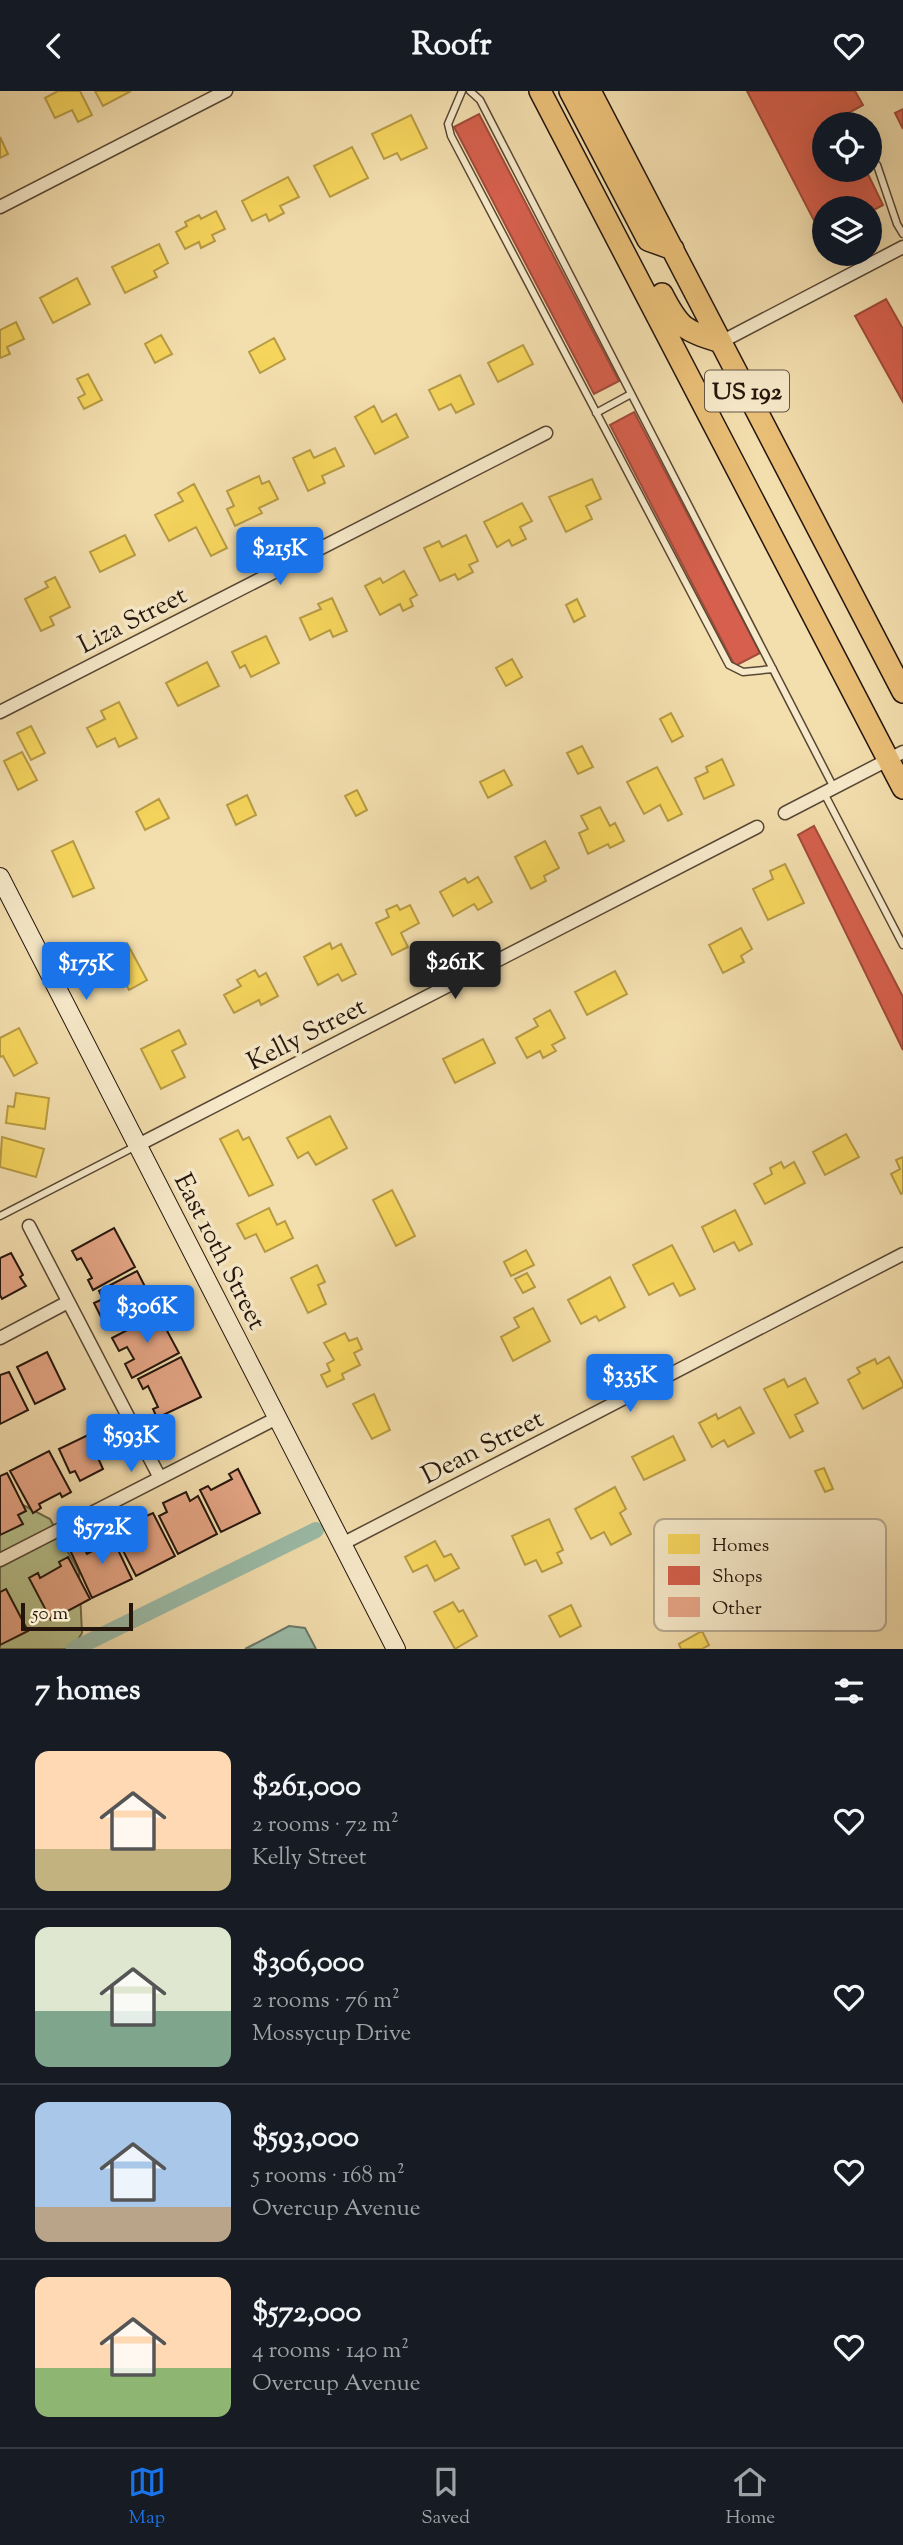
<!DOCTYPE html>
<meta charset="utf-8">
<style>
body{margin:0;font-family:"Sorts Mill Goudy",serif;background:#20242c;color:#f1f3f6;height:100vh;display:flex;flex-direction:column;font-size:26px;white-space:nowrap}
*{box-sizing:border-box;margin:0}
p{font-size:23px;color:#9ea1a6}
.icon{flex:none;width:38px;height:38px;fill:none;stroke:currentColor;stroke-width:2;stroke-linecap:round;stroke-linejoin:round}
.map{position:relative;height:1558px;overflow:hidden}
.panel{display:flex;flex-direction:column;background:#171b24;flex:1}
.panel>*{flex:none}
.tools{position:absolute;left:812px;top:21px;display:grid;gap:14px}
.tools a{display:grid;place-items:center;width:70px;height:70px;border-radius:50%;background:#171b24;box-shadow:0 7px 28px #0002;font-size:35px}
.scale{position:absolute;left:21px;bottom:18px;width:112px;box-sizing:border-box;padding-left:7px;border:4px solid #24150c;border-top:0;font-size:19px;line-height:24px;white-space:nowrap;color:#24150c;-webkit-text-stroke:5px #f7eaca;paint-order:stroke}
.price{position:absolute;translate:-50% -60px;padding:0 16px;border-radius:7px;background:#1a73e8;color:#fff;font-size:23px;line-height:46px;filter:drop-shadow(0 2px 4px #0008)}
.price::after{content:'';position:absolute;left:50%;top:42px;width:21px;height:16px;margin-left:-10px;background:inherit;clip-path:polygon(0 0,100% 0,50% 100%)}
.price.selected{background:#222;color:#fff}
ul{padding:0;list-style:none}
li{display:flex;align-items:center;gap:21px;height:175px;padding:0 35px}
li+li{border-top:2px solid #363941}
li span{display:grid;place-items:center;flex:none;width:196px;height:140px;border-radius:14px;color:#555}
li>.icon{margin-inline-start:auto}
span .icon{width:84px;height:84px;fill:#fffc;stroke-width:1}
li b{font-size:30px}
h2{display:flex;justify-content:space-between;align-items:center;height:84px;padding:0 35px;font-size:30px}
header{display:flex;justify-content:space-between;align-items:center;height:91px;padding:0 35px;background:#171b24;font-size:32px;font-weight:700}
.dock{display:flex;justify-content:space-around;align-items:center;height:98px;border-top:2px solid #363941;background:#171b24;font-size:19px;color:#9ea1a6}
.dock a{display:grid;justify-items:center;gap:4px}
.dock .selected{color:#1a73e8}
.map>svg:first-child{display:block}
</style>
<header><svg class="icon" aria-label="back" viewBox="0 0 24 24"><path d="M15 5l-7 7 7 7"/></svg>Roofr<svg class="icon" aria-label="heart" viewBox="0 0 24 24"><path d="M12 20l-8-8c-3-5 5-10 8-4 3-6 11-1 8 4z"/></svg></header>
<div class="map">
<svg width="903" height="1558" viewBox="0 0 903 1558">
<rect width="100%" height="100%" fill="#f3deae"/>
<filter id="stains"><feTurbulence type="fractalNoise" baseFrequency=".00286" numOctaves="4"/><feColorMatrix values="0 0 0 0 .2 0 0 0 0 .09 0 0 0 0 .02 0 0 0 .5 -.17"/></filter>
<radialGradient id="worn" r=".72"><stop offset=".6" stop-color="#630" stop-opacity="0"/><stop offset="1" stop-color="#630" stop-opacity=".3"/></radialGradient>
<!-- green -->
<path fill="#b7c28d" stroke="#6e6c4c" stroke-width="2" d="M0,1402L50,1428L79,1481L82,1542L72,1558H0Z"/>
<!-- water -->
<path fill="#9bbca8" stroke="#6b796a" stroke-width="2" d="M289,1535L305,1537L316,1558H245Z"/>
<!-- homes -->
<path fill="#f6d55c" stroke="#b79b44" stroke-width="2" d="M58,0H80L92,24L78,31L72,19L55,27L45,7Z
M95,0H131L103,15Z
M411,24L427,57L401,69L397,62L384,68L372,43Z
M0,46L8,63L0,67Z
M352,56L368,87L330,106L314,75Z
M288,86L299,106L280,115L284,122L269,130L266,123L252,130L242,110Z
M216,120L225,138L212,144L215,150L201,157L199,151L185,158L176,141L187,135L185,131L199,124L201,128Z
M159,153L168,172L154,180L157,186L125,202L112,176Z
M77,187L90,213L53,232L40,207Z
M16,231L24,248L7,256L10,263L0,267V239Z
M161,244L172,263L155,272L145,253Z
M274,247L285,268L260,282L249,261Z
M523,254L533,273L498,291L488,272Z
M88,283L102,309L84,318L78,307L85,303L77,288Z
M460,284L474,313L456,322L451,313L439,319L429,299Z
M374,315L382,331L396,323L408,346L375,363L355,326Z
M335,357L344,375L322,385L325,392L308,400L293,367L310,359L314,367Z
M259,385L262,393L269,390L278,408L259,417L262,422L235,435L227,418L234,415L227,400Z
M592,388L601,408L586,415L592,428L566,441L549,406Z
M194,393L227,457L211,465L196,436L169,450L155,424L183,410L178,402Z
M522,412L532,430L520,436L526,448L512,455L509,449L497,456L484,431Z
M125,444L135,464L100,481L90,461Z
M466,444L478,470L469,474L473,481L458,489L455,483L440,490L424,457L439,450L442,456Z
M404,480L417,504L410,508L413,515L403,520L400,513L380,524L365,495L380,487L383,492Z
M55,486L70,516L50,526L54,534L41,540L25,508L48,496L45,491Z
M332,507L347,540L333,546L330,539L310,549L300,527L321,518L318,513Z
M577,508L585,525L574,531L566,514Z
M266,545L279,572L251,586L245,574L240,577L232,561Z
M512,568L522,586L506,595L496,577Z
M207,571L219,595L178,615L166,592Z
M119,611L137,647L119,656L115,647L97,656L87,637L105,628L101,620Z
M671,622L683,645L672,651L660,628Z
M31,635L45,662L31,669L17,642Z
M582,655L593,676L578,683L567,662Z
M22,661L37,689L18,699L4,670Z
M722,668L734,694L704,708L695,687L708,681L706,676Z
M657,676L682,723L668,730L660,714L644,723L627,691Z
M504,679L512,694L488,707L480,691Z
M357,699L367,719L356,725L345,705Z
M247,704L256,724L236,734L227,714Z
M159,708L169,727L145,739L136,721Z
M600,716L610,735L615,732L624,750L610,757L608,753L588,763L579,742L588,738L581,725Z
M73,750L94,797L73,806L52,760Z
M545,750L559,777L544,785L546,790L531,798L515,766Z
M785,773L804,812L768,829L753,798L773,788L770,780Z
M478,786L492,811L478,819L474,813L453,825L440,801L465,787L468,792Z
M397,814L400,819L410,814L419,832L401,842L408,856L392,864L376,832L389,826L386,819Z
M741,837L752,858L741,865L744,871L723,882L709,854Z
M127,852L147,889L129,899L109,862Z
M330,852L332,858L341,853L356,883L342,890L338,883L318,894L304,866Z
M255,879L259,886L266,882L278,905L261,914L259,909L234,922L224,904L241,895L237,889Z
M615,880L627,903L587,924L575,901Z
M550,919L565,947L552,954L556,960L543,967L540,960L527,967L516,947L538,935L534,928Z
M19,937L37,972L14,985L3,965L0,966V947Z
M179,939L186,953L172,960L185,986L161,998L141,958Z
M483,948L495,972L455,992L443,968Z
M16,1002L49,1007L45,1038L6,1032L8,1015L14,1016Z
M330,1025L347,1057L316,1074L308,1061L298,1067L287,1047Z
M238,1039L243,1049L249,1046L273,1094L249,1105L220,1048Z
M846,1043L859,1066L825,1084L813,1061Z
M2,1046L44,1058L36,1086L0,1076Z
M903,1066V1102L901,1103L891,1083L900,1078L896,1069Z
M781,1071L784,1077L794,1071L805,1092L765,1113L754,1093L772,1083L770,1077Z
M392,1099L415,1145L396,1155L373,1109Z
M269,1117L277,1134L285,1130L293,1147L265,1161L256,1143L245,1148L237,1133Z
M735,1119L752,1153L739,1160L734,1151L714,1161L702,1136Z
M672,1154L695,1198L680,1205L673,1192L649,1204L633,1174Z
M526,1159L534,1174L511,1185L504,1171Z
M317,1174L325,1191L318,1194L326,1213L308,1222L291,1187Z
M527,1182L535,1196L523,1202L515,1188Z
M610,1186L625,1216L599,1230L596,1225L581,1233L568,1209Z
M533,1217L550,1250L513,1270L501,1246L519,1236L514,1227Z
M345,1242L349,1250L357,1247L362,1258L354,1262L360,1274L342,1283L344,1288L327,1296L321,1284L330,1280L327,1273L334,1269L324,1252Z
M889,1266L903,1292V1296L863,1318L848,1289L860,1282L857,1277L875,1268L877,1273Z
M805,1287L818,1312L795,1324L803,1340L790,1347L764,1298L784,1288L788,1296Z
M374,1303L390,1339L372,1348L353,1313Z
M740,1316L754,1342L728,1356L724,1349L712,1356L699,1332L716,1323L718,1328Z
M673,1345L685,1369L644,1389L632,1366Z
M824,1377L833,1398L825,1401L815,1380Z
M615,1396L626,1418L620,1422L631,1443L611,1454L604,1441L591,1448L575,1418Z
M549,1428L563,1459L557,1462L562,1472L542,1481L536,1469L525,1474L512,1445Z
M435,1450L444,1466L451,1463L459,1477L435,1490L427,1474L413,1481L405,1466Z
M453,1511L459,1521L463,1519L477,1545L455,1558L434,1521Z
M571,1514L581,1535L560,1546L549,1525Z
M702,1540L709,1554L702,1558H681L679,1553Z"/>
<!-- shops -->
<path fill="#d6604d" stroke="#a14a3a" stroke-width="2" d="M747,0H855L863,14L839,27L842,33H824V79H866L883,114L870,121V117H824V144L822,145Z
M903,18V38L895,22Z
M479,23L619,290L594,303L454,36Z
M886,208L903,238V311L855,225Z
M634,321L760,562L735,575L610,334Z
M814,735L903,906V959L798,744Z"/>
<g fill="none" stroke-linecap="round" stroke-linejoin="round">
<!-- canal -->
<path stroke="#9bbca8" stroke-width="16" d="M74,1558L316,1439"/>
</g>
<!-- building -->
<path fill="#e6a686" stroke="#24150c" stroke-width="2" d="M114,1137L135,1176L93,1199L88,1189L92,1187L81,1167L77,1169L72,1160Z
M11,1162L23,1184L20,1186L26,1195L2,1208L0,1204V1167Z
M137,1180L157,1219L119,1239L114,1232L106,1236L94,1212L103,1208L99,1200Z
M158,1223L179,1262L132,1287L125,1273L134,1268L127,1256L119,1260L112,1247Z
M47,1261L65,1298L35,1313L17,1276Z
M181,1266L201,1306L157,1327L153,1318L158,1316L148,1295L143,1298L138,1288Z
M9,1281L28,1319L0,1333V1284Z
M90,1343L101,1366L98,1367L103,1378L80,1390L75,1380L70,1382L59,1358Z
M49,1360L71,1401L62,1406L60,1402L39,1413L41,1417L33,1422L10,1380Z
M238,1378L260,1422L221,1441L200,1399L208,1395L211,1399L232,1388L229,1383Z
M7,1382L26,1420L18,1424L23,1433L0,1444V1385Z
M186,1401L190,1410L198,1405L217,1443L178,1463L159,1425L167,1421L163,1412Z
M153,1422L175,1465L136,1485L116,1446L146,1430L144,1426Z
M109,1440L132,1488L92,1507L70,1459L82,1453L87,1463L100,1456L95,1447Z
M68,1466L90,1508L51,1529L29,1487L38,1482L40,1487L61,1475L59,1471Z
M6,1498L28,1540L0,1554V1501Z"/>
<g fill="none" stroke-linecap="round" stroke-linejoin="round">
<!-- lane casing -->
<g stroke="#584734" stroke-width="9">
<path id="lane" d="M462,0L448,33L451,45L729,574L743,581L773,578
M470,0L480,9L834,697
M877,74L897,133L903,143
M596,322L631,303
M824,702L903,854
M0,1125L136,1055"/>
</g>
<!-- street casing -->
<g stroke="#584734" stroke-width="15">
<path id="street" d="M0,116L226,0
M721,251L903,156
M0,621L546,342
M785,722L903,661
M138,1054L757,736
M29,1135L160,1387
M0,1247L68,1211
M342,1453L903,1163
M0,1469L277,1327"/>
</g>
<!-- secondary casing -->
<g stroke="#24150c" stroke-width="20">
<path id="secondary" d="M0,786L396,1558"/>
</g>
<!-- highway casing -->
<g stroke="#24150c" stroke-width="24">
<path id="highway" d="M540,0L903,697
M570,0L648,149L673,158
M590,0L903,601
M662,203C680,238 684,239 721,251"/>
</g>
<!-- lane -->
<use href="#lane" stroke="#f7eaca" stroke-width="6"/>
<!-- street -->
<use href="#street" stroke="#f7eaca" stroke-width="12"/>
<!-- secondary -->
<use href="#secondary" stroke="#f7eaca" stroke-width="18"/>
<!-- highway -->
<use href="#highway" stroke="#eabf77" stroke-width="21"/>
</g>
<g text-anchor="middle" stroke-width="7" stroke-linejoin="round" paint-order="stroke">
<!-- shield labels -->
<rect fill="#f7eaca" stroke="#635545" stroke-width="2" x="705" y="279.5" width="84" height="41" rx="5"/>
<g font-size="24" font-weight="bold" fill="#24150c">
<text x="747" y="308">US 192</text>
</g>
<!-- street labels -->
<g font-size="26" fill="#24150c" stroke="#f7eaca">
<text transform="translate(132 528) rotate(-27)" y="9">Liza Street</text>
<text transform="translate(306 942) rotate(-27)" y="9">Kelly Street</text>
<text transform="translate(221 1160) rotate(63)" y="9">East 10th Street</text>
<text transform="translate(482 1355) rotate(-27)" y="9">Dean Street</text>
</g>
</g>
<!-- legend -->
<rect x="654" y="1428" width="232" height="112" rx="10" fill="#f7eaca" stroke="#b8aa91" stroke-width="2"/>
<rect x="668" y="1443" width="32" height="20" fill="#f6d55c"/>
<rect x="668" y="1475" width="32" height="19" fill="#d6604d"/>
<rect x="668" y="1506" width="32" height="20" fill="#e6a686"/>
<g font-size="19" fill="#24150c">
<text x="712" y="1460">Homes</text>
<text x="712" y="1491">Shops</text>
<text x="712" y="1523">Other</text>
</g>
<rect width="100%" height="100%" filter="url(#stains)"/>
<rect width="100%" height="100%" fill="url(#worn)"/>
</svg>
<div class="tools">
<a><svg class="icon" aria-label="locate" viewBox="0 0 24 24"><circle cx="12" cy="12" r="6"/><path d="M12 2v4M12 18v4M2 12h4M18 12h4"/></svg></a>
<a><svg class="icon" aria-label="layers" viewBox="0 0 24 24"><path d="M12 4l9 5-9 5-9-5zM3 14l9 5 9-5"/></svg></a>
</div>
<div class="scale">50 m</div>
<b class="price" style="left:280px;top:496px">$215K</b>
<b class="price selected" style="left:455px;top:910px">$261K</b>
<b class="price" style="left:86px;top:911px">$175K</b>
<b class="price" style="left:147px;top:1254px">$306K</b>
<b class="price" style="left:630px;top:1323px">$335K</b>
<b class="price" style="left:131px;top:1383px">$593K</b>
<b class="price" style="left:102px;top:1475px">$572K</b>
</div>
<section class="panel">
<h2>7 homes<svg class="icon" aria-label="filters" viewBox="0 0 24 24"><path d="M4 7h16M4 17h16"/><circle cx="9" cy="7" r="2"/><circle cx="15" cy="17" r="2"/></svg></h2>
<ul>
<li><span style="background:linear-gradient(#ffd9b3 70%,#c2b280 0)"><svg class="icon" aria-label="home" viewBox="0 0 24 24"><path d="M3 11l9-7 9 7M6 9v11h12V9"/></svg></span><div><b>$261,000</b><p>2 rooms · 72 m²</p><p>Kelly Street</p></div><svg class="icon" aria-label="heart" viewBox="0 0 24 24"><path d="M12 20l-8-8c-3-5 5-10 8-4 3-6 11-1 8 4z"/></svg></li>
<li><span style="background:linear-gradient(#dfe7d0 60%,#7fa58c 0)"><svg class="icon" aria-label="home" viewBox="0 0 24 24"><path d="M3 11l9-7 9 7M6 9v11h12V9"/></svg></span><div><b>$306,000</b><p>2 rooms · 76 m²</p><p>Mossycup Drive</p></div><svg class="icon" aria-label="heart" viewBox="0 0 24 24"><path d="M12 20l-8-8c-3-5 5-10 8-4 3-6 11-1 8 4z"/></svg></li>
<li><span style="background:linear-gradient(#a9c7e8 75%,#b9a48a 0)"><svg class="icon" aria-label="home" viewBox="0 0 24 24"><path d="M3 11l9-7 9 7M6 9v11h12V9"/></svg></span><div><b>$593,000</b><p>5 rooms · 168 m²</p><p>Overcup Avenue</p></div><svg class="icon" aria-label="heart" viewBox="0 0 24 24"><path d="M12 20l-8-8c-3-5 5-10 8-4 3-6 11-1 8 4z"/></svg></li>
<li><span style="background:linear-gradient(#ffd9b3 65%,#8fb573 0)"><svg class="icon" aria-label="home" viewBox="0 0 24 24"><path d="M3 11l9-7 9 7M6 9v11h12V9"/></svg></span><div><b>$572,000</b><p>4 rooms · 140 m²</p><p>Overcup Avenue</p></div><svg class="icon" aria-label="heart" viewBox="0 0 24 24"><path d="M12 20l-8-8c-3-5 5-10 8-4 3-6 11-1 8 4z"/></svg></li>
</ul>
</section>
<nav class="dock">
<a class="selected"><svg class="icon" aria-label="map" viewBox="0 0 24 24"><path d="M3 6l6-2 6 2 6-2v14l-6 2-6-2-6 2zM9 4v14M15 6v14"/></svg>Map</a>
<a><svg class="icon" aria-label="saved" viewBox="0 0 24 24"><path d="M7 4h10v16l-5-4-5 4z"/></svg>Saved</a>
<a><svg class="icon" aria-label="home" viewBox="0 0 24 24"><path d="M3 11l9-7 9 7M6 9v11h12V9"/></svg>Home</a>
</nav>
